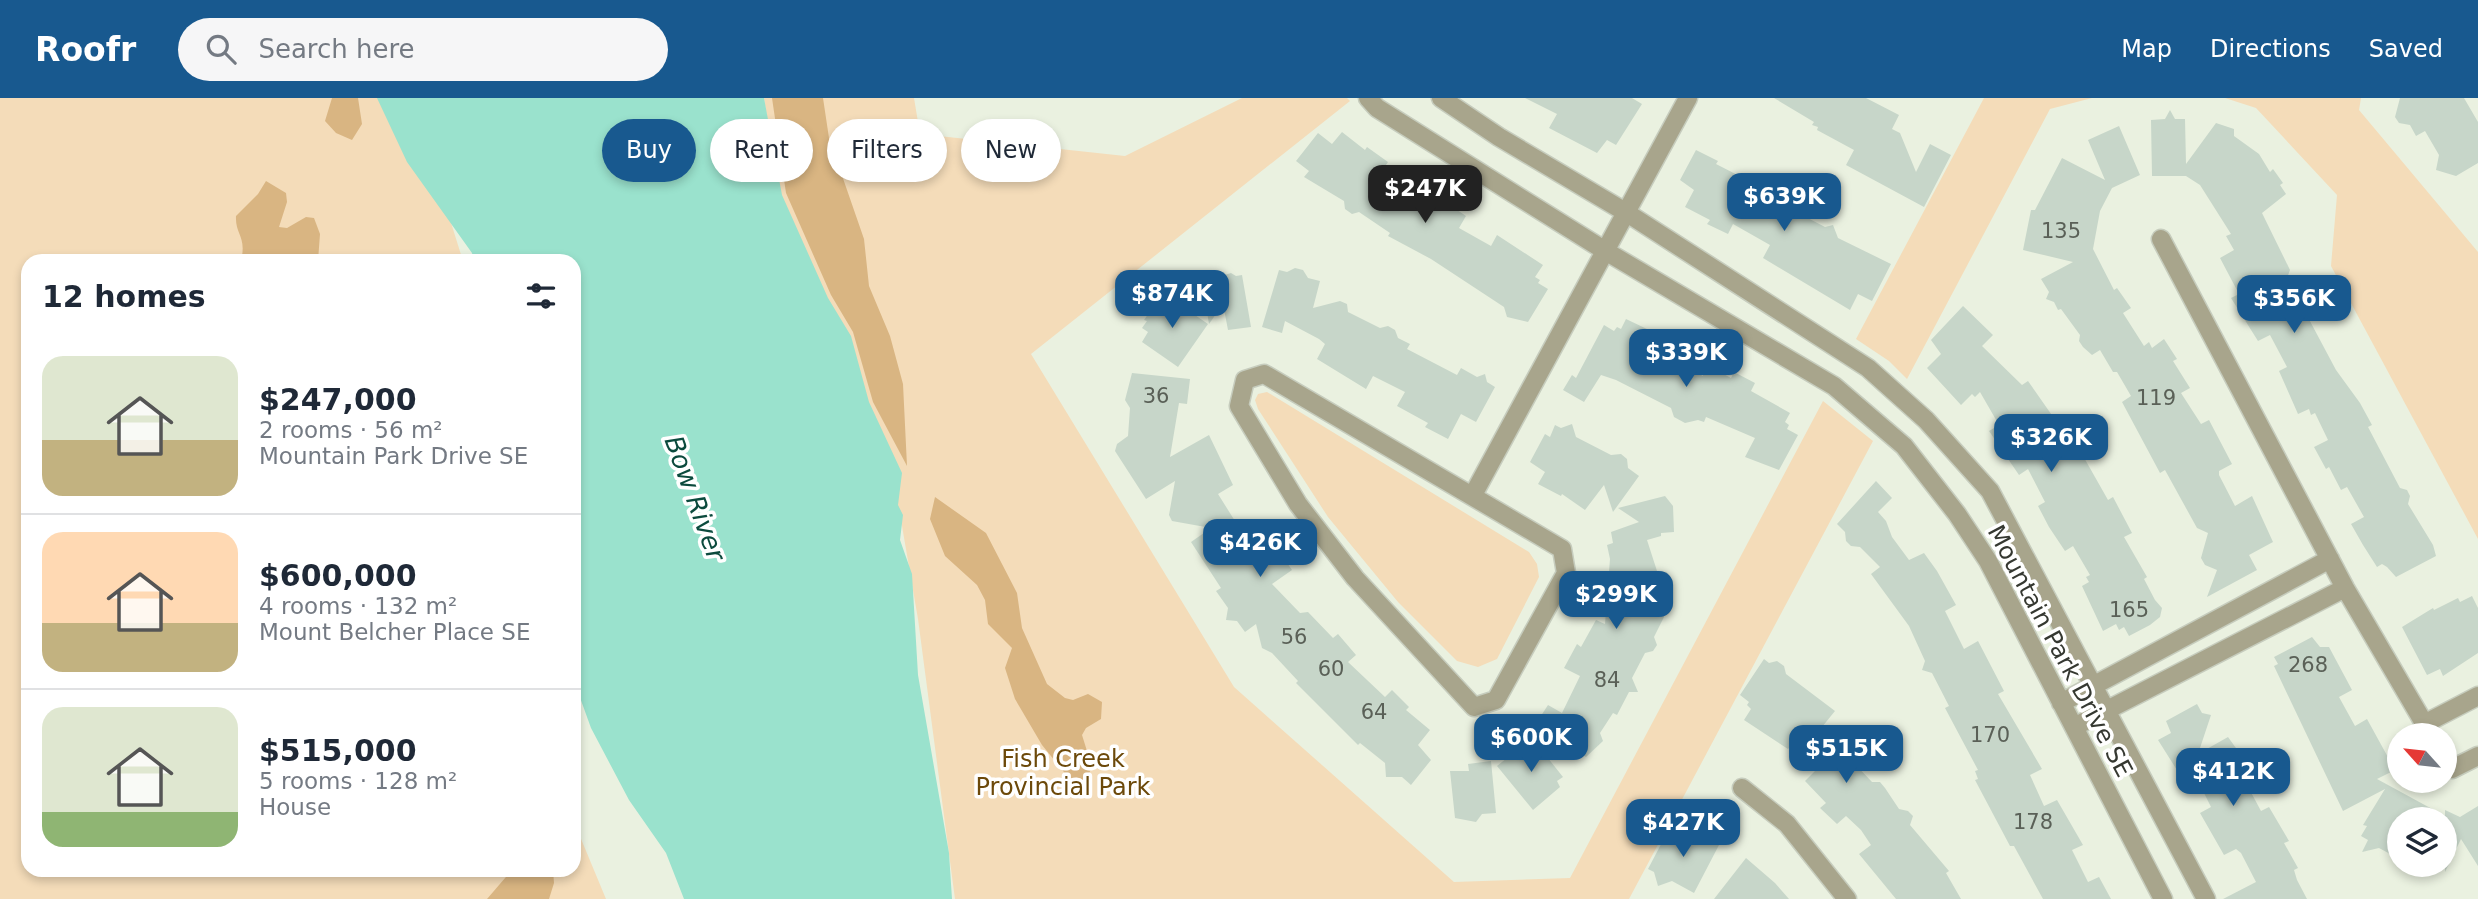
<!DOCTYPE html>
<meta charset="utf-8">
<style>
body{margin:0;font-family:"DejaVu Sans",sans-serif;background:#f6f6f7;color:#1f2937;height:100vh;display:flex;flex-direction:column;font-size:26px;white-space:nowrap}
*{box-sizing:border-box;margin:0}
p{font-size:23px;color:#747a83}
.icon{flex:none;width:38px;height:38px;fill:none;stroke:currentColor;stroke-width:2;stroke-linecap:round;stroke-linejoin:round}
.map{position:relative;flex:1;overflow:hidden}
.sheet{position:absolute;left:21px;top:156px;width:560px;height:623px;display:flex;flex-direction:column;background:#fff;border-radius:21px;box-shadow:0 4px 10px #0003}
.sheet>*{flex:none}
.banner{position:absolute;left:602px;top:21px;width:665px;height:63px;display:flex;gap:14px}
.needle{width:46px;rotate:297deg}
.tools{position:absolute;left:2387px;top:625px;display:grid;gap:14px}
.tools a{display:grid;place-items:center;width:70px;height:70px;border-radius:50%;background:#fff;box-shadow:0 4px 10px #0003;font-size:35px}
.price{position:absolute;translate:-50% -60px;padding:0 16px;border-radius:14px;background:#18598f;color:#fff;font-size:23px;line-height:46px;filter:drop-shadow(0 2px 4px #0008)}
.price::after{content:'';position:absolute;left:50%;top:42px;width:21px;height:16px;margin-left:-10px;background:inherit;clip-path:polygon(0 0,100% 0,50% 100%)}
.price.on{background:#222;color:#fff}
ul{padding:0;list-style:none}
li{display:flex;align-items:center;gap:21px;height:175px;padding:0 21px}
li+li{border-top:2px solid #e0e1e3}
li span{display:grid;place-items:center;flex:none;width:196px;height:140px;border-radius:21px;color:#555}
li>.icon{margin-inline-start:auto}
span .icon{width:84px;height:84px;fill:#fffc;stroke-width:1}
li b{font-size:30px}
h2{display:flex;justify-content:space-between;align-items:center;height:84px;padding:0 21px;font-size:30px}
.tag{padding:0 24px;border-radius:32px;background:#fff;box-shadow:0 4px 10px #0003;font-size:24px;line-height:63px}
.tag.on{background:#18598f;color:#fff}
header{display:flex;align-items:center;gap:42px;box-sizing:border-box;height:98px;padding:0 35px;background:#18598f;color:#fff}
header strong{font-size:33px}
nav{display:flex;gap:38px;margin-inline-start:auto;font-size:24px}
.search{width:490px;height:63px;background:#f6f6f7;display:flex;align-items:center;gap:18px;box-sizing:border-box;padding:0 24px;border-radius:38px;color:#747a83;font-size:26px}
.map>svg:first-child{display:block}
</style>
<header>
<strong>Roofr</strong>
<div class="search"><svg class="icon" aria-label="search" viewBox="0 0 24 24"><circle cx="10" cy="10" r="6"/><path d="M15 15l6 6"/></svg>Search here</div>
<nav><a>Map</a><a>Directions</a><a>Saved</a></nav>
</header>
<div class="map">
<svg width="2478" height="801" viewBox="0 0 2478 801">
<rect width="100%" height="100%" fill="#eaf1e0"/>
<!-- green -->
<path fill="#f4dcb9" d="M0,0H412L463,163H28V772H574V724L606,801H0Z
M764,0H914L920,36L1125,58L1242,0H1347L1350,3L1031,256L1234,589L1454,784L1570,780L1823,303L1873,343L1629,801H955L918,521L902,428L877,338L776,84Z
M1984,0H2092L2050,11L1907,281L1889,263L1856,241Z
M2225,0H2361L2359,12L2478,154V441L2331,168L2337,97L2256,10Z
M1267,294L1529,454L1537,466L1539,479L1497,561L1478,569L1457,563L1398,504L1328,419L1258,311L1255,302L1258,296Z"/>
<!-- forest -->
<path fill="#d9b582" d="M332,0H358L362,26L352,42L336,35L325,23Z
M772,0H823L829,40L864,141L869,188L890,238L903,286L907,368L873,304L853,234L831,197L786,95Z
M266,83L286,95L287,104L279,129L287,130L306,119L314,120L320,136L318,163H241C247,138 235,137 236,118L258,96Z
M935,399L986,435L1017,495L1022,530L1047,586L1065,600L1073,602L1088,596L1102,604L1101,621L1086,630L1082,637L1092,669L1085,684L1068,679L1042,647L1015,601L1005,570L1012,550L988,526L985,502L977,487L945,458L930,421Z
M512,772H553L554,785L549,801H487Z"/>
<!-- water -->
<path fill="#9ae2cd" d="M377,0H764L782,97L828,200L851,238L869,304L902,375L898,407L903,417L900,442L912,476L918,577L949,755L952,801H684L666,755L629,702L591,630L574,583V163H474L472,155L407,64Z"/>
<!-- building -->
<path fill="#c7d6c9" d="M1525,0H1632L1642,6L1616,47L1607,42L1597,55L1549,30L1557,16Z
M1774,0H1866L1899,17L1892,31L1900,35L1916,74L1930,46L1951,57L1924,109L1846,67L1854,52L1817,32L1818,29L1812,27L1814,24Z
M2400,0H2464L2478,24V65L2456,78L2436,72L2439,57L2425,33L2416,38L2410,27L2399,25L2395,19Z
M2170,12L2175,21H2185L2186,66L2216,25L2234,31V38L2259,56L2270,74L2273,71L2283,85L2280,87L2286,96L2262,115L2290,172L2287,180L2336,272L2360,305L2372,327L2368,329L2400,390L2407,392L2410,398L2408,406L2433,447L2436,458L2396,479L2387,469L2382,466L2377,469L2363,447L2351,426L2364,419L2347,389L2341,392L2329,369L2326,371L2314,349L2328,342L2315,315L2311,317L2309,311L2298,316L2279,273L2287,269L2270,237L2258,243L2231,200L2239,196L2220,160L2234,152L2226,138L2231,136L2200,87L2186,78H2152L2151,22L2165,21Z
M2119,28L2140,77L2112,90L2100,113L2093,151L2114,192L2117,190L2131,210L2123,215L2144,248L2149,244L2152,250L2164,241L2177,261L2173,263L2190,290L2181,295L2201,326L2209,322L2232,366L2219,373V377L2235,408L2252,398L2273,444L2249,457L2257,472L2207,499L2217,472L2205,467L2201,460L2208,435L2197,430L2165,372L2160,375L2122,304L2131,298L2117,274H2113L2100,252L2092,257L2083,249L2079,243L2080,237L2061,211L2058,212L2054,204L2046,201L2049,194L2041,181L2073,164L2023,152L2031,112H2035L2062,60L2105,82L2088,42Z
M1342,34L1365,52L1367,49L1388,64L1379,77L1408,97L1410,94L1414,96L1420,87L1466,118L1459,130L1491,148L1497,137L1543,167L1535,179L1540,182L1538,185L1548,191L1528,224L1507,219L1504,209L1431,161L1388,138L1390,135L1359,114L1352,116L1345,111L1344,103L1304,79L1309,73L1296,63L1318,35L1332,46Z
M1696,52L1718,63L1716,66L1794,106L1800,116L1825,129L1833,127L1838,140L1891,166L1872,203L1858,196L1850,212L1763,160L1770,147L1733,126L1728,136L1707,126L1710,122L1685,109L1694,92L1680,82Z
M1295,170L1303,172L1308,180L1320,183L1313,210L1340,203L1347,206L1348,214L1380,230L1388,228L1395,232L1398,240L1410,246L1407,251L1457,277L1461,270L1477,279L1485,276L1487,284L1495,289L1476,324L1461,316L1448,341L1425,329L1428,325L1397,308L1405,294L1373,278L1366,291L1317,261L1325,246L1319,241L1285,223L1282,235L1262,229L1279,172L1287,174Z
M1231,175L1236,178L1242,177L1251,229L1228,232L1223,206L1209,226L1202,184Z
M1163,195L1208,226L1178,269L1142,244L1148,234L1142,230L1147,223L1144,222Z
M1963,208L1993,237L1982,248L2022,287L2028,283L2056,323L2061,319L2108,402L2113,399L2132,435L2124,439L2147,479L2144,481L2155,502L2162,510L2160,519L2150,527L2129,538L2124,529L2119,532L2116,526L2103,533L2082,488L2089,484L2086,479L2090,477L2073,448L2065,453L2049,429L2038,408L2045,404L2028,371L2019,377L1989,333L1999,327L1980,294L1975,299L1972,296L1961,307L1927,270L1941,256L1931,242Z
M1626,221L1670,242L1664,253L1668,255L1666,259L1703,278V265L1731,280L1734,274L1755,285L1751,293L1790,315L1785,324L1789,327L1787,331L1798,337L1779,372L1745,359L1755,340L1706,319L1704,324L1698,322L1685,325L1674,319L1671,310L1616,282L1601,277L1584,304L1563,292L1572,277L1576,280L1604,227L1614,233L1617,229L1621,231Z
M1132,275L1190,281L1187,306L1179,305L1170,359L1209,337L1233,387L1218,396L1240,431L1254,422L1273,451L1276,449L1292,472L1272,486L1300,515L1308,514L1333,540L1338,536L1356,557L1348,564L1385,599L1392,592L1409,609L1406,612L1430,632L1418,647L1431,662L1411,687L1402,679H1386L1385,665L1360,645L1358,647L1296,585L1298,583L1272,555L1262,550L1256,526L1245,534L1237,523L1226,522L1228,510L1216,493L1221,490L1191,444L1211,430L1172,423L1169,417L1175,383L1146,401L1115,353L1117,346L1128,338L1130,310L1125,302Z
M1572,326L1576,339L1611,357L1621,356L1627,361L1628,370L1639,378L1613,414L1604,387L1585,412L1562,396L1561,398L1538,386L1545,374L1530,364L1545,336L1550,339L1555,327L1561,330Z
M1876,383L1892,400L1878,414L1886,423L1892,439L1909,462L1924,455L1937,473L1956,507L1945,513L1964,551L1978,543L2004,593L1998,596L2042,671L2030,677L2044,708L2057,702L2083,747L2072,752L2088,784L2099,779L2111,801H2043L2014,748H2010L1975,682L1978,681L1975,673L1978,672L1945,610L1949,608L1932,575L1922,572L1925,563L1909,528L1871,476L1880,469L1860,449L1851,448L1846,443L1845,434L1837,426Z
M1665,398L1673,408L1674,434L1661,435V438L1647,442L1657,473L1667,474L1666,490L1672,498L1665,504L1664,519L1654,539L1657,547L1653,553L1645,555L1632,580L1638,594H1629L1617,617L1613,615L1600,635L1603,643L1586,659L1535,627L1548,607L1562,615L1580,578L1564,570L1577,546L1581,549L1596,522L1605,526L1610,461L1607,447L1613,445L1611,434L1639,424L1618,410Z
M2472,498L2478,510V555L2443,578L2440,571L2427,577L2402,529L2433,510L2434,512L2458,500L2460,504Z
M2312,539L2320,549H2329L2352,592L2339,599L2355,628L2367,621L2395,672L2377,681L2445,718V712L2460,719L2478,708V768L2461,741L2445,774V721H2399V743L2392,757L2379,750L2362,754L2368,742L2361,738L2367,728L2363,727L2385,691L2343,713L2274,568L2278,566L2274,559Z
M1764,561L1769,565L1777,563L1784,568L1786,576L1835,613L1813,640L1846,638L1852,644L1851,649L1861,659L1854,665L1872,684H1880L1885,690L1899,711L1908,713L1913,718L1910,727L1949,773L1946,775L1961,801H1896L1859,756L1871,747L1861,732L1846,718L1837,726L1820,710L1826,705L1805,683L1815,673L1790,649L1788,651L1744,622L1751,611L1747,607L1749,604L1740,597Z
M2197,606L2202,615L2211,617L2198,656L2228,639L2241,657L2244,669L2239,672L2261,713L2269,709L2289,743L2284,745L2298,770L2294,772L2297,782L2307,801H2223L2256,784L2241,755L2236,751L2224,757L2200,715L2211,709L2196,679L2187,688L2158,642L2171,635L2166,623Z
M1532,640L1563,679L1557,683L1560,689L1533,712L1497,668Z
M1491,663L1496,715L1482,716L1476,724L1455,720L1450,673H1469L1468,666Z
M1690,730L1719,747L1694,795L1672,783L1658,788L1654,774L1648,771L1668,733L1685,739Z
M1746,760L1775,785L1789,801H1714Z"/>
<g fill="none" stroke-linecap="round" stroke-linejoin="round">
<!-- minor casing -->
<g stroke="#c6ccbd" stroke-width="21">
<path id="minor" d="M1368,0L1377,10L1607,154L1834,288L1904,348L1957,416L1988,463L2163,801
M1441,0L1499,39L1627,115L1868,270L1926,322L1990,393L2206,801
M2161,141L2345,490L2431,637
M1264,276L1562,451L1566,475L1496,602L1474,609L1355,480L1298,406L1239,308L1245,282Z
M1473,397L1688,0
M2061,605L2330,461
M2424,626L2478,598
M2074,629L2345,490
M2445,660L2452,671L2478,658
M1742,690L1787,726L1847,801"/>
</g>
<!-- minor -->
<use href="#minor" stroke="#a8a58c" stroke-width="18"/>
</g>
<g text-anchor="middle" stroke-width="7" stroke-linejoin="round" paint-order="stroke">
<!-- number labels -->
<g font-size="21" fill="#5a6057">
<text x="2061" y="140">135</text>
<text x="1156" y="305">36</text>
<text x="2156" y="307">119</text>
<text x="2129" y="519">165</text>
<text x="1294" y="546">56</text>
<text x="2308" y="574">268</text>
<text x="1331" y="578">60</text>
<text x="1607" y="589">84</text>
<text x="1374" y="621">64</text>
<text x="1990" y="644">170</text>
<text x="2033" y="731">178</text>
</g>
<!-- street labels -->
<g font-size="24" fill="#353831" stroke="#fff">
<text transform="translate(2060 553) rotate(62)" y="8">Mountain Park Drive SE</text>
</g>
<!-- park labels -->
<g font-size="24" fill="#6c490a" stroke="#fff">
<text x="1063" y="669">Fish Creek<tspan x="1063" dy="28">Provincial Park</tspan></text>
</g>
<!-- water labels -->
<g font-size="26" font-style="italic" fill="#0b4a3d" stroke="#fff">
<text transform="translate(695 400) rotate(70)" y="9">Bow River</text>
</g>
</g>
</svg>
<div class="tools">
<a><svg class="needle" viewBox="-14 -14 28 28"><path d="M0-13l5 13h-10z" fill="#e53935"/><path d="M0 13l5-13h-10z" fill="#747a83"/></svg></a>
<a><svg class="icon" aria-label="layers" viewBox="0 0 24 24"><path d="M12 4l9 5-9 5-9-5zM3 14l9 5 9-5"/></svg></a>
</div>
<b class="price on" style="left:1425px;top:127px">$247K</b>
<b class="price" style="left:1784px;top:135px">$639K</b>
<b class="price" style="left:1172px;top:232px">$874K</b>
<b class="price" style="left:2294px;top:237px">$356K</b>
<b class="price" style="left:1686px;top:291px">$339K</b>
<b class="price" style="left:2051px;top:376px">$326K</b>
<b class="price" style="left:1260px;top:481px">$426K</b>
<b class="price" style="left:1616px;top:533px">$299K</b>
<b class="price" style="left:1531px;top:676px">$600K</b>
<b class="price" style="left:1846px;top:687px">$515K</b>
<b class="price" style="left:2233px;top:710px">$412K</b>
<b class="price" style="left:1683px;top:761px">$427K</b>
<div class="banner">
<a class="tag on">Buy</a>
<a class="tag">Rent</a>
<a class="tag">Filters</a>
<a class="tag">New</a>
</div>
<section class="sheet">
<h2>12 homes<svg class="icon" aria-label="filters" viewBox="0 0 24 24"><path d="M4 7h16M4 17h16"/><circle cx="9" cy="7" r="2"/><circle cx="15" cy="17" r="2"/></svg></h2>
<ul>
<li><span style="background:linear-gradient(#dfe7d0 60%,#c2b280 0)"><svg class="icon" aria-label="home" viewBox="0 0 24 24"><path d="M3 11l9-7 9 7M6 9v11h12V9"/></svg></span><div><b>$247,000</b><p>2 rooms · 56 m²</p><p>Mountain Park Drive SE</p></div></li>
<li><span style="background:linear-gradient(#ffd9b3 65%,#c2b280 0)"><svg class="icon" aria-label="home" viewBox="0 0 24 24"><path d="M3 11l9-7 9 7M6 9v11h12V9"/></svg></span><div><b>$600,000</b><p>4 rooms · 132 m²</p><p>Mount Belcher Place SE</p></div></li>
<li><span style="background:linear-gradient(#dfe7d0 75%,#8fb573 0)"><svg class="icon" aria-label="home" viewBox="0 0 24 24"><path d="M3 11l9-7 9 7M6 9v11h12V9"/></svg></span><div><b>$515,000</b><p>5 rooms · 128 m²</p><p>House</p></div></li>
</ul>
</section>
</div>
